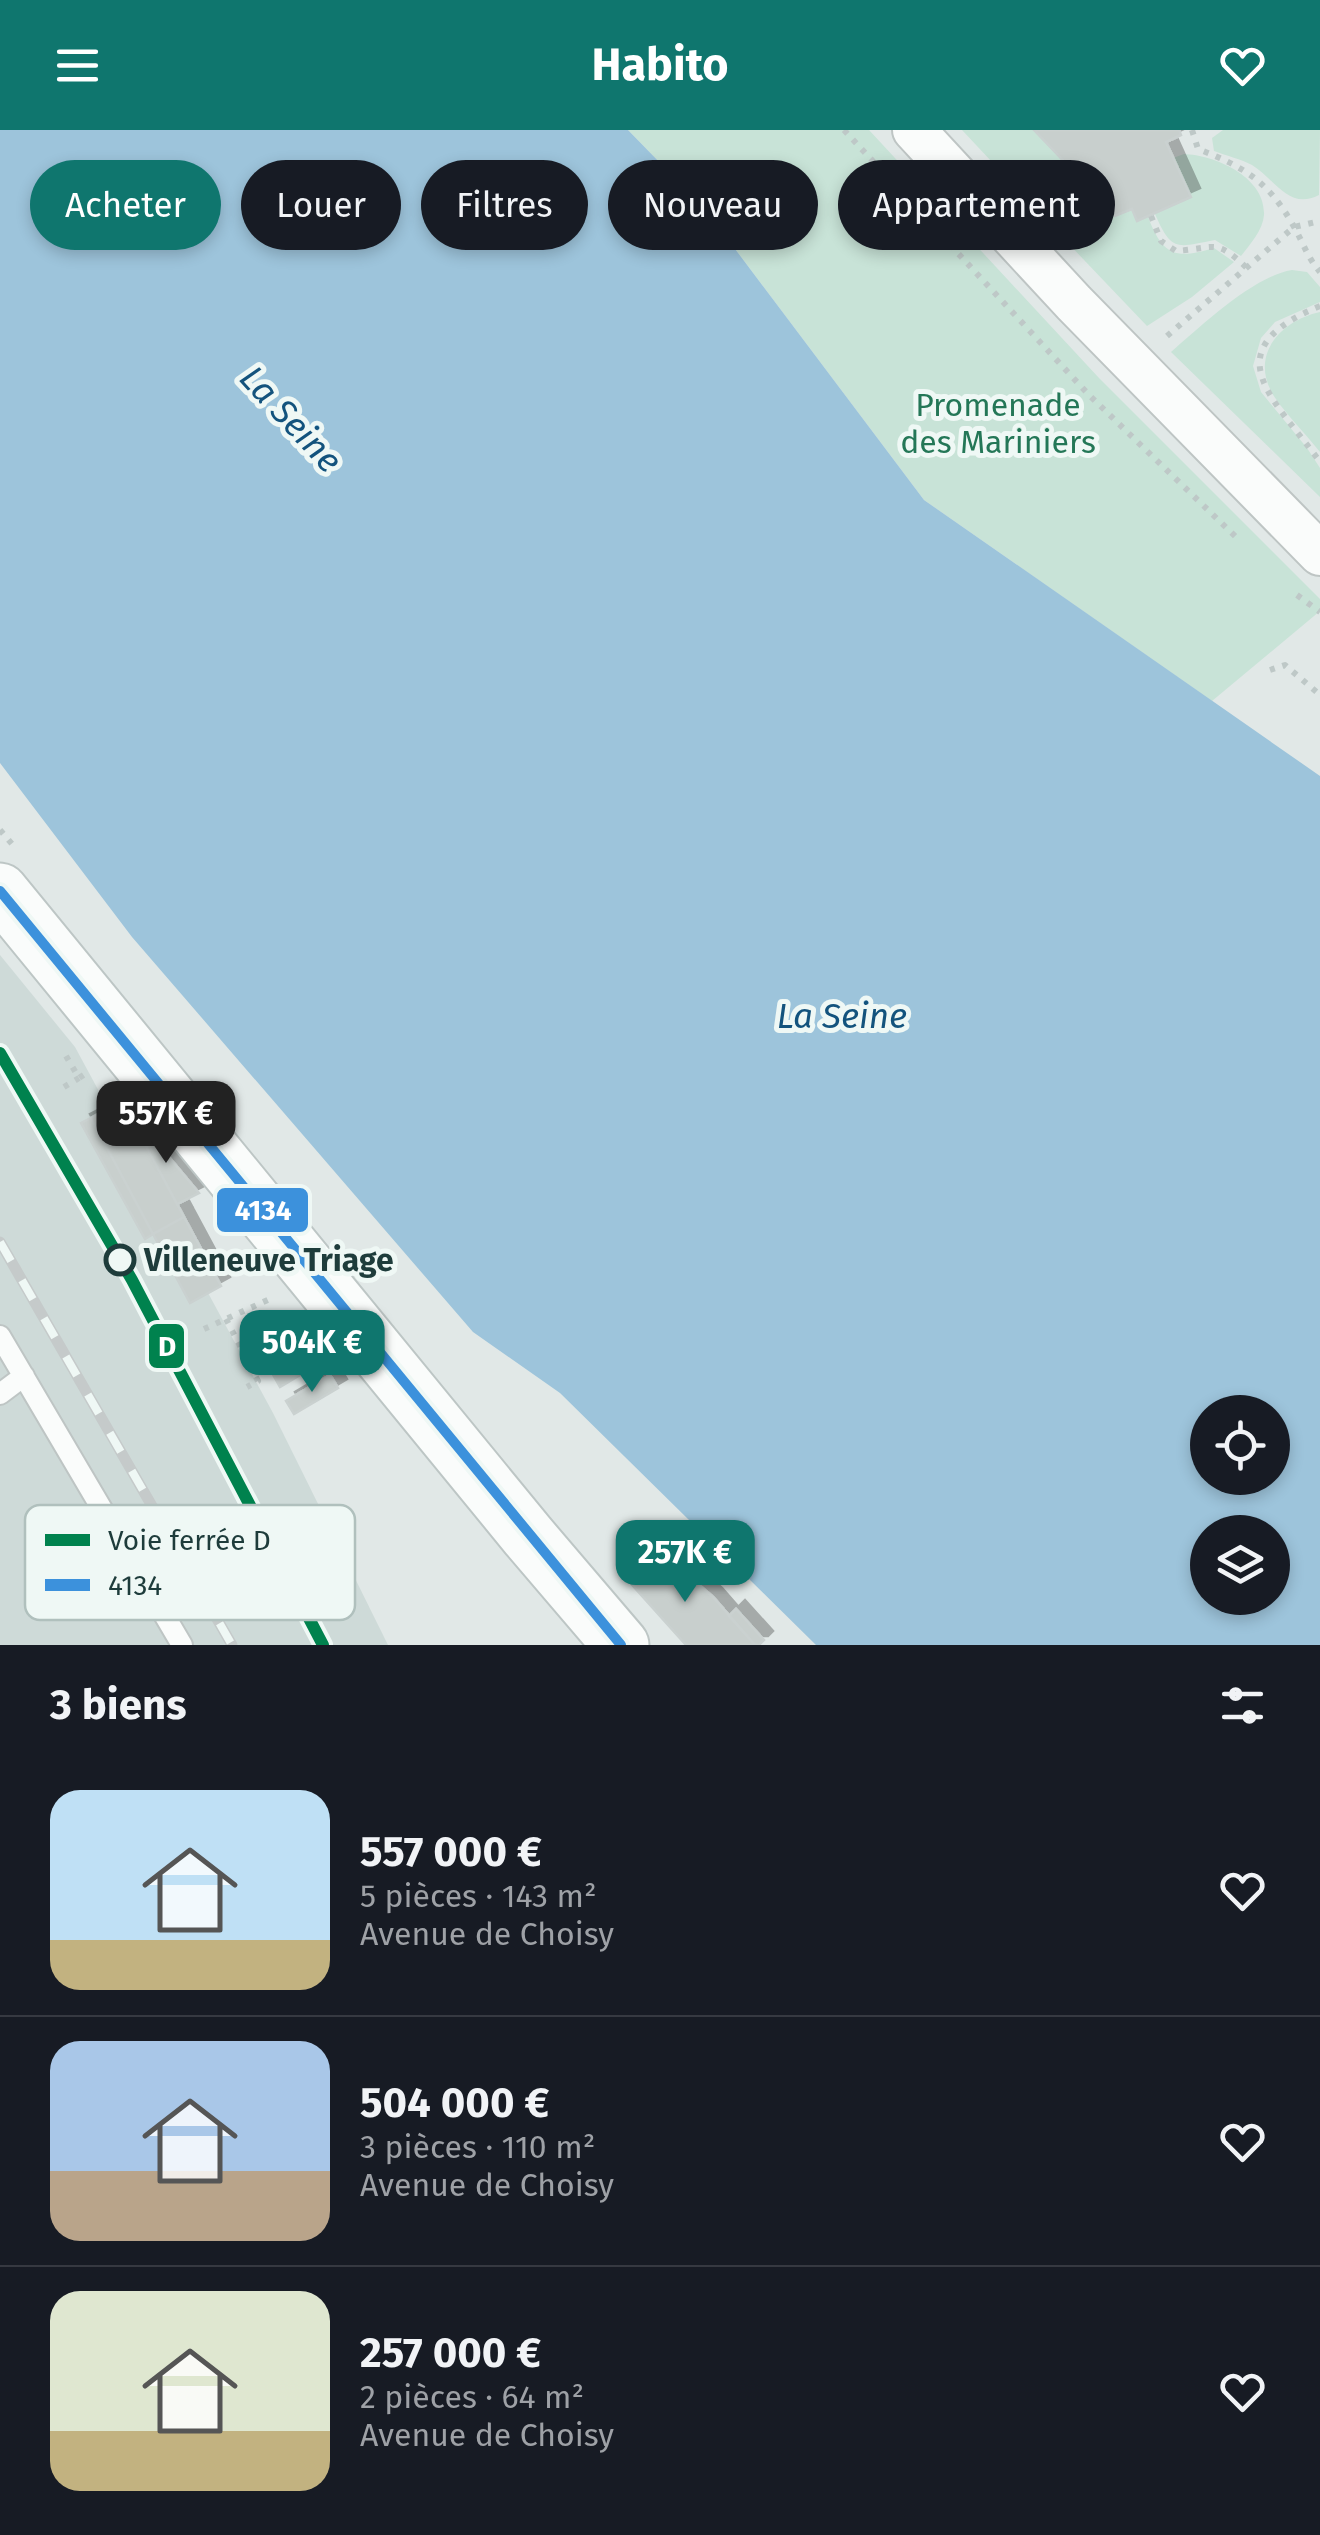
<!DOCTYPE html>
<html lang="fr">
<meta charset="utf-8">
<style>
body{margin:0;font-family:"Fira Sans",sans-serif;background:#20242c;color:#f1f3f6;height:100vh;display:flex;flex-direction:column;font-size:38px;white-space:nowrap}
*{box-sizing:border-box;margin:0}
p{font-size:32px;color:#9ea1a6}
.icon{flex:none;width:55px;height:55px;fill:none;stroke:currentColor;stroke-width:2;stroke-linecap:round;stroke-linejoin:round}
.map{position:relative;height:1515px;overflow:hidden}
.panel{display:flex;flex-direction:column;background:#171b24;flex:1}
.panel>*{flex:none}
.hud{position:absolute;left:30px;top:30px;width:1260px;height:90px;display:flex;gap:20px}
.fabs{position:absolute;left:1190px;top:1265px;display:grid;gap:20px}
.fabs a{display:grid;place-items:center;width:100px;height:100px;border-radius:50%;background:#171b24;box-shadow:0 5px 15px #0003;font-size:50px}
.price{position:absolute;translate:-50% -85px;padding:0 22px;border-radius:20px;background:#0f766e;color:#fff;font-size:32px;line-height:65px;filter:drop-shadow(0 2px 5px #0008)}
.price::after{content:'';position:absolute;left:50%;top:60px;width:30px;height:22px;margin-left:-15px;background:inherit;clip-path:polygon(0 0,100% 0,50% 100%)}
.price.selected{background:#222;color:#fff}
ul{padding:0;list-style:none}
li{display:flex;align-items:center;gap:30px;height:250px;padding:0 50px}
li+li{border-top:2px solid #363941}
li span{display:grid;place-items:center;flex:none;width:280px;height:200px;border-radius:30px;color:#555}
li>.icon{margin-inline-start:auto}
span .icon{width:120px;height:120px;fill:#fffc;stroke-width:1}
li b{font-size:42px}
h2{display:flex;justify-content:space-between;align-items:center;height:120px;padding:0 50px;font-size:42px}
.chip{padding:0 35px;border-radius:45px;background:#171b24;box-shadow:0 5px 15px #0003;font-size:35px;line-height:90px}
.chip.selected{background:#0f766e;color:#fff}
header{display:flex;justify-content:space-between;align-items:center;height:130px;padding:0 50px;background:#0f766e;color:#fff;font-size:45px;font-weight:700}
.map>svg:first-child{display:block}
</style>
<header><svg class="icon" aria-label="menu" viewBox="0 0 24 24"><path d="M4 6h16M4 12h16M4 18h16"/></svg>Habito<svg class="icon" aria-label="heart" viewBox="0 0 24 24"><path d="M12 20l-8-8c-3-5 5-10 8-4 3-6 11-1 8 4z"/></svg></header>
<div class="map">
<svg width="1320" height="1515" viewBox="0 0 1320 1515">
<defs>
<filter id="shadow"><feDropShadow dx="9" dy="-9" stdDeviation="0" flood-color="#0004"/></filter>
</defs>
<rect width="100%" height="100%" fill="#e1e8e7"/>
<!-- built -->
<path fill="#cedad8" d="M0,825L75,917L273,1283L388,1515H0Z"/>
<!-- green -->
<path fill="#c8e3d7" d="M628,0H869L1099,248L1320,469V481L1212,571L924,370L705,79Z
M962,0H1034L1076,44L1093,37L1115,85L1132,79L1137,91L1148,87C1163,125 1174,130 1214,118L1234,132L1192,167L1147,196L1043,87L1052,77L1031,54L1020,62Z
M1223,0H1320L1319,65C1289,81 1275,49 1252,35C1241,29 1227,26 1214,21L1212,8Z
M1184,24C1215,25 1266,47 1264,85C1263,100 1250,114 1241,126L1215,110C1177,117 1172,123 1155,84L1191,67L1173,28Z
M1292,140L1307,142L1320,157V172L1275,192L1261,208L1253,236L1261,262L1307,318L1320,338V367L1171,222C1201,196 1254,146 1292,140Z
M1320,182V322C1307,305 1279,277 1271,261C1251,222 1283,190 1320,182Z"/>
<!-- water -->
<path fill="#9dc4db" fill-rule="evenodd" d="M0,0H628L705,79L924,370L1320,646V1515H816L560,1263L473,1202L132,807L0,633ZM1208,1282H1272V1348H1208ZM1208,1402H1272V1468H1208Z"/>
<!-- building -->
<path fill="#c8cfcd" stroke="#cad1d0" stroke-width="2.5" filter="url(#shadow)" d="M1034,0H1179L1181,5L1166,12L1191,67L1137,91L1132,79L1115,86L1093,37L1076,44Z
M122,971L184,1087L153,1104L91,988Z
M122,971L199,1063L177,1074Z
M91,988L153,1104L145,1109L81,993Z
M184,1087L221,1156L190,1173L153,1104Z
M301,1213L315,1236L280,1257L267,1234Z
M330,1245L338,1258L294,1284L286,1271Z
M658,1420L713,1467L755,1515H686L626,1448Z
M736,1479L764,1510L759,1515H755L729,1486Z"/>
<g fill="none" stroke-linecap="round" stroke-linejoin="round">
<!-- lane casing -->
<g stroke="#bec5c4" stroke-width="24">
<path id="lane" d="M0,1206L182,1515
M0,1264L24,1246"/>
</g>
<!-- street casing -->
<g stroke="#bec5c4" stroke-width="46">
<path id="street" d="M914,0L1074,173L1320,424"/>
</g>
<!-- secondary casing -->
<g stroke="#bdc6c5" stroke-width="59">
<path id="secondary" d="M0,761L528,1406L621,1515"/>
</g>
<!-- path -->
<path stroke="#bec8c7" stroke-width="6" stroke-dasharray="5 8" stroke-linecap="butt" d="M844,0L1089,265L1237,408
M1192,0L1198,19C1244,37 1268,51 1293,95C1303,112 1307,127 1320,142
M1151,86L1161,111L1176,121C1217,118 1215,108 1247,138
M1320,176C1211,221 1274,268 1320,332
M1167,206L1294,97L1320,91
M1297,465L1320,482
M1270,540L1285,535L1320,565
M0,700L12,714
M66,926L79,948L88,942
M64,957L79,948
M226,1189L258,1251L247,1257
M204,1199L272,1168"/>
<!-- lane -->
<use href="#lane" stroke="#fafcfb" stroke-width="20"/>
<!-- street -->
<use href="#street" stroke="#fafcfb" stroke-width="42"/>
<!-- secondary -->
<use href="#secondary" stroke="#fafcfb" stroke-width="55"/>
<!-- rail casing -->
<g stroke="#c5caca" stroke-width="11">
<path id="rail" d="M0,1112L232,1515"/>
</g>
<!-- rail -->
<use href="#rail" stroke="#eff8f5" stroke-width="8" stroke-dasharray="22" stroke-linecap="butt"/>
<!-- bus-1 casing -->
<g stroke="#eff8f5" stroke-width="18">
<path id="bus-1" d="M0,761L621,1515"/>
</g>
<!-- bus-1 -->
<use href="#bus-1" stroke="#3c91dc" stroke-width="10"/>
<!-- rail-1 casing -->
<g stroke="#eff8f5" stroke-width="20">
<path id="rail-1" d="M0,923L132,1150L323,1515"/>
</g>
<!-- rail-1 -->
<use href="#rail-1" stroke="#00824e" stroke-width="12"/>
</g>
<!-- markers -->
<circle fill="#eff8f5" stroke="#1e3c3b" stroke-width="5" cx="120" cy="1130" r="14"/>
<g text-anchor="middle" stroke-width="10" stroke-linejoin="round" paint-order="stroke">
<!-- park labels -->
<g font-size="32" fill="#247757" stroke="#eff8f5">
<text x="998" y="286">Promenade<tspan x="998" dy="37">des Mariniers</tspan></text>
</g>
<!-- stop labels -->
<g font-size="32" font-weight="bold" fill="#1e3c3b" stroke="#eff8f5" text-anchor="start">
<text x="144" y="1141">Villeneuve Triage</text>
</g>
<!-- water labels -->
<g font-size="35" font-style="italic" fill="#13537d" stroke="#eff8f5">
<text transform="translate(291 289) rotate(47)" y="12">La Seine</text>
<text x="842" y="898">La Seine</text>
</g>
</g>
<!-- legend -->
<rect x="25" y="1375" width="330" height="115" rx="15" fill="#eff8f5" stroke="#b0c0bd" stroke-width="2.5"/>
<rect x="45" y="1404" width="45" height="12" fill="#00824e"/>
<rect x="45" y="1449" width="45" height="12" fill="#3c91dc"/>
<g font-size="28" fill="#1e3c3b">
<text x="108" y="1420">Voie ferrée D</text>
<text x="108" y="1465">4134</text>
</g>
<g stroke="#eff8f5" stroke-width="4">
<rect x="215" y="1056" width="95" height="48" rx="10" fill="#3c91dc"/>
<rect x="147" y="1192" width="39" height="48" rx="10" fill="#00824e"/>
</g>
<g font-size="28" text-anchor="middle" font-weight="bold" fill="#fff">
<text x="263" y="1090">4134</text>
<text x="167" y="1226">D</text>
</g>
</svg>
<div class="fabs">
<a><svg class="icon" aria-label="locate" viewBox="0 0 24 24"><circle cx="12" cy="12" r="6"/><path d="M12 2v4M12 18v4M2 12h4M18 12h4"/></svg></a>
<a><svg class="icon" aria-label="layers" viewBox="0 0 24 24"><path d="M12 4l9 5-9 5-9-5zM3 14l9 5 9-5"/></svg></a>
</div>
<b class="price selected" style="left:166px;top:1036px">557K €</b>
<b class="price" style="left:312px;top:1265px">504K €</b>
<b class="price" style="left:685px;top:1475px">257K €</b>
<div class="hud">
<a class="chip selected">Acheter</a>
<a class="chip">Louer</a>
<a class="chip">Filtres</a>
<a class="chip">Nouveau</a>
<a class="chip">Appartement</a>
</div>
</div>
<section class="panel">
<h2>3 biens<svg class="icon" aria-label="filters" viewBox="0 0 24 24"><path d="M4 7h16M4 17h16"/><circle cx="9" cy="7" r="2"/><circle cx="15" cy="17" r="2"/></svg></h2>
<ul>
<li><span style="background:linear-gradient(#bfe0f5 75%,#c2b280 0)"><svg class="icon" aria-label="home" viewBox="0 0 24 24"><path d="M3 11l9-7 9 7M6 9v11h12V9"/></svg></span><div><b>557 000 €</b><p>5 pièces · 143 m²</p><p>Avenue de Choisy</p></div><svg class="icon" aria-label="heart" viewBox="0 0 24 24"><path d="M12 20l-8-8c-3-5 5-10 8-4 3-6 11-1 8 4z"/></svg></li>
<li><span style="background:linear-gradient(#a9c7e8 65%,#b9a48a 0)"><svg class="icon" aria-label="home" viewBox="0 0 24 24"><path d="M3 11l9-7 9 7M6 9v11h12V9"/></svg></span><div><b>504 000 €</b><p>3 pièces · 110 m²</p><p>Avenue de Choisy</p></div><svg class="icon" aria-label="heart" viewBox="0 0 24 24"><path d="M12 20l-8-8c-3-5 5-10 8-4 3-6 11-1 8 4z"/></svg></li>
<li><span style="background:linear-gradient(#dfe7d0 70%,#c2b280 0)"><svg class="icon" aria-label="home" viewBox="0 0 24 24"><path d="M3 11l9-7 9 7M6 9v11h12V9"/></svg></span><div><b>257 000 €</b><p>2 pièces · 64 m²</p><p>Avenue de Choisy</p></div><svg class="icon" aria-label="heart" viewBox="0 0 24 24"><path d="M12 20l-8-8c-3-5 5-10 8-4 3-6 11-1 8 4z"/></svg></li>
</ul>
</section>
